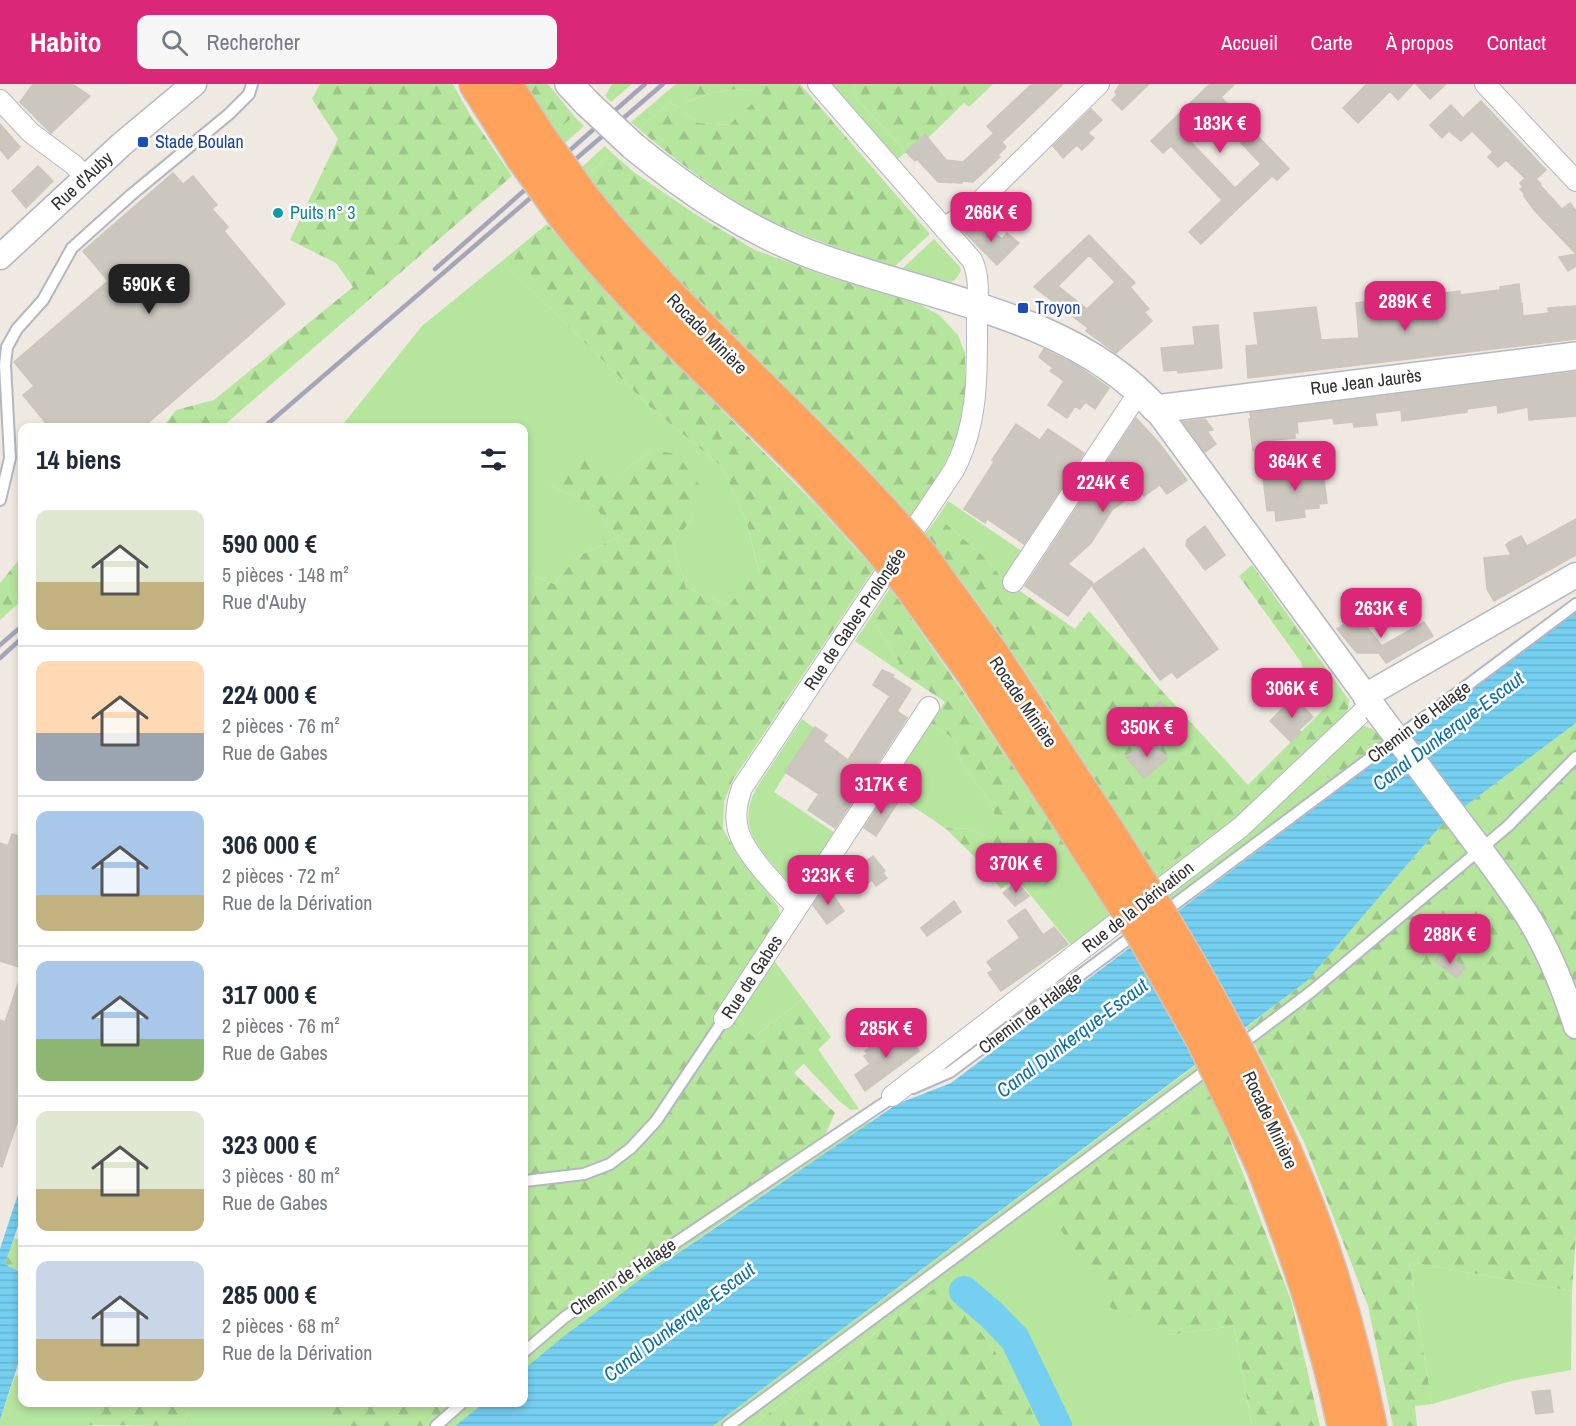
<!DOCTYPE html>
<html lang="fr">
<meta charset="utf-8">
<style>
body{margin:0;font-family:"Archivo Narrow",sans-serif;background:#f6f6f7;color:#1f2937;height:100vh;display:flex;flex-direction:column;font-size:22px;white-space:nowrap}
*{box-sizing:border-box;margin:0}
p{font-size:20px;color:#747a83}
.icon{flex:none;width:33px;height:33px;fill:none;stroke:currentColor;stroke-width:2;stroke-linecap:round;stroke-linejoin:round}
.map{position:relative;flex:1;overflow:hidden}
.side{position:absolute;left:18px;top:339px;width:510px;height:984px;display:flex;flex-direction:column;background:#fff;border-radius:12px;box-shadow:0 3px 9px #0003}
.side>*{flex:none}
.price{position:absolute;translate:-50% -51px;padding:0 14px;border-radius:12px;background:#db2777;color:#fff;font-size:20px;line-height:39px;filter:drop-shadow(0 2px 3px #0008)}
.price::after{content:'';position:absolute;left:50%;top:36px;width:18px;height:14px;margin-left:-9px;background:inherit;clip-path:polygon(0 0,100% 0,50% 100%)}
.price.current{background:#222;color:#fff}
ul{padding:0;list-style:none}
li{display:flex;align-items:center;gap:18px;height:150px;padding:0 18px}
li+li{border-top:2px solid #e0e1e3}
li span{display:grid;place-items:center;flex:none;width:168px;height:120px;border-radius:12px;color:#555}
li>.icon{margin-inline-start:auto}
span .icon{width:72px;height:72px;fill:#fffc;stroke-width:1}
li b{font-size:26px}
h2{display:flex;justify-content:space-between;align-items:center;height:72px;padding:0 18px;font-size:26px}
header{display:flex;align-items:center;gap:36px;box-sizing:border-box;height:84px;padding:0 30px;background:#db2777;color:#fff}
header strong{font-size:28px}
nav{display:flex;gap:33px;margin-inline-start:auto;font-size:21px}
.search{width:420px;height:54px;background:#f6f6f7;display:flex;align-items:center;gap:15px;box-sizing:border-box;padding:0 21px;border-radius:12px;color:#747a83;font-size:22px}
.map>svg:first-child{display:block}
</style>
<header>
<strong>Habito</strong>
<div class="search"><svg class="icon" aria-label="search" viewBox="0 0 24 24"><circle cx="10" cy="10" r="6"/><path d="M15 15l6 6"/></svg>Rechercher</div>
<nav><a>Accueil</a><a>Carte</a><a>À propos</a><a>Contact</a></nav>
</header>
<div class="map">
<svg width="1576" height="1342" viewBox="0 0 1576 1342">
<defs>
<pattern id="forest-firs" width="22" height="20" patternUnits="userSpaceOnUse" patternTransform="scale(1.5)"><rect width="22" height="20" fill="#b6e59e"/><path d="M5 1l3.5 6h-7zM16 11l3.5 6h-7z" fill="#9dc588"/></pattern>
<pattern id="water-rules" width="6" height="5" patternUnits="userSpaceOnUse" patternTransform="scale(1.5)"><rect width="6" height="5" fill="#75cff0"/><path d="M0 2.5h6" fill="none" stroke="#66b2ce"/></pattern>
</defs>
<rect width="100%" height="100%" fill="#efe9e1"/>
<!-- grass -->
<path fill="#b6e59e" d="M612,0H632L611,18L605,12Z
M676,0H681L687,18C710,8 741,0 764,10L729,41L698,39L670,18L639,45L631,38Z
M825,0H855L854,12L906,68L894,78Z
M574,32L584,42L564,60L555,48Z
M605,62L612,69L587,92L581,84Z
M934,155L960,183L961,187L955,196L950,198L903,184Z
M502,177L647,320L722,383L746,436L759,488L729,521L686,504L673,460L695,430L651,366L621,390L550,401L596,423L617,454L578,472L554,500L524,488V344H340L422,242Z
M948,417L1023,468L1004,496L981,470L938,433Z
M871,533L899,578V587L855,557Z
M802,635L814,644L774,708L835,749L803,800L796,802L789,799C764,769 734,746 756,705Z
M930,639L956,656L961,679L990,718L1000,744L990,754L971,745L945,744L884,703Z
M1312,681L1333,698L1172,817L1166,809Z
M1228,747L1160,799L1154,790L1213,750Z
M1065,761L1114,837L1075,866L1033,814L1050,796L1046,779Z
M773,875L803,915L754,953L731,937Z
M818,965L859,1025L851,1026L839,1017L803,979Z
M1196,981L1208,998L1045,1121L1168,1251L1234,1242L1252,1342H1038L1022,1305L944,1197L752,1342H713Z
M866,1035L869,1039C752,1119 632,1195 524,1285V1261L564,1229L825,1051L831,1059Z
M524,1085L531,1088L532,1118L524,1121Z
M1409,1178L1572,1207L1571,1286L1511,1297L1432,1320Z
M22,1290V1318L122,1319L121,1320H97L91,1342H0V1336L15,1292Z
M192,1319H339L326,1337L330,1342H183Z
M454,1319H484L455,1342H426Z"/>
<!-- forest -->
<path fill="url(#forest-firs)" d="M320,0H453L469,29L512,92L222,343H163L176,326L214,316L353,203L336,179L290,156L338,55L312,15Z
M525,0H548L574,32L555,48Z
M681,0H800L930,150L894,183C843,166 789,149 742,121C705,99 672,73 639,45L670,18L698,39L729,41L763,10C741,0 710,8 686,18Z
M855,0H993L969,23L964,19L928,54L924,50L906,68L854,12Z
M612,69L635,89L695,130L755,166L826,192L919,220L939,231L958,251L965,269V319L955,358L937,395L911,433C808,315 685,215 587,92Z
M547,140L609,212L819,424L874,485L732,697L724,718L723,745L736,768L778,822L781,836L720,928L754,953L803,915L831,953L794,989L835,1029L825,1051L564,1229L524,1261V1121L532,1117L531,1088L524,1085V488L554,500L578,472L617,454L596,423L550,401L585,369L621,390L651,366L677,370L701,403L695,430L673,460L686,504L729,521L759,487L746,436L722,383L647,320L502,177Z
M938,433L981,470L1004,496L1075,545L1089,527L1248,701L1329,620L1308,602L1301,578L1239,492L1252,481L1349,616L1348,625L1339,641L1228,747L1213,750L1154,790C1081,675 1011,556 925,450Z
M22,472V516L0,536V499Z
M890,504L961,605L1065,761L1046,779L1050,796L1033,814L1016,794L1001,805L975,773L945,744L971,745L990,754L999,744L990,718L961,679L956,656L930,639L945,618L899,587V578L871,533Z
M1576,639V1152L1572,1207L1409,1178L1432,1320L1415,1322L1417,1342H1393L1368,1222L1305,1060L1246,943L1307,897L1444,738Z
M1358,640L1373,645L1385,659L1333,698L1312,681Z
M1208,998L1291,1216L1320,1342H1252L1234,1242L1168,1251L1111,1224L1045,1121Z
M14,1154L22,1157V1189L5,1180Z
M944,1197L1022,1305L1038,1342H752Z
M122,1318H192V1319L183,1342L90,1341L97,1320H120Z
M339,1319V1318L454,1319L426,1342H330L325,1337Z"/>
<!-- water -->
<path fill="url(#water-rules)" d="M1576,526V639L1444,738L1307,897L713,1342H455L484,1319L524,1318V1285L564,1252L646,1191L897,1020L951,999Z
M22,1098V1130L5,1180L22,1189V1268L0,1336V1165Z"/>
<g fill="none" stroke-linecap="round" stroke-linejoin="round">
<!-- river -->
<path stroke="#75cff0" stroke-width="30" d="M964,1207L992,1231L1015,1255L1057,1342"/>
</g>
<!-- building -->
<path fill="#cbc7bf" stroke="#cbc5ba" stroke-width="1.5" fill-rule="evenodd" d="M33,0H72L90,12L51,49L20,18Z
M1032,0H1063L1002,58L1006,63L998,71L1000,73L973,98L962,97V99L938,98L917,75L915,77L906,68L925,50L946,76L963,78L994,49L1000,56L987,42Z
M1120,0H1149L1122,26L1112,16L1117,11L1115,8Z
M1210,0H1235L1221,13L1289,85L1277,96L1272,92L1201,160L1189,148L1222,116L1171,62L1163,69L1151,57ZM1209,25L1261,80L1235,104L1183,50Z
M1367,0H1413L1398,16L1390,7L1358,39L1343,24Z
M1416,0H1446L1430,15Z
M1481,17L1546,86L1536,95L1541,100L1540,101L1562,125L1570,119L1576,127V170L1534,126L1524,112V109L1520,105L1523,103L1520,99L1525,94L1506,76L1498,83L1488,73L1493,68L1472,47L1461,57L1449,47L1442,54L1430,41L1451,21L1463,34Z
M1091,25L1102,36L1088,49L1094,54L1082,66L1077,61L1063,74L1053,62Z
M0,40L20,63L8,75L0,65Z
M38,82L53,97L26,124L12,107Z
M173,89L183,100L193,92L217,121L212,125L228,143L224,147L285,220L142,344H50L23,311L34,302L14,278L108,197L83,167Z
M975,138L992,154L996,150L1002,155L1007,149L1019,159L997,181L962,146Z
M1089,151L1135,199L1130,203L1149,225L1144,228L1152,237L1116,269L1086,247L1088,244L1034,203ZM1089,171L1115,198L1087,225L1058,202Z
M1576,170V182L1568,187L1559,173Z
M1519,200L1521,217L1517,220L1522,219L1523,232L1549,229L1548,224L1576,222V255L1248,294L1246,262L1258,261L1254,229L1316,223L1321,256L1359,254L1356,219L1389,215L1392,235L1425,230L1424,226L1429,225L1427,211L1460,207V211L1500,206V203Z
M1218,241L1222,284L1178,289V286L1164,287L1161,264L1195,261L1193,243Z
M1044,265L1076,281L1109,304L1095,325L1085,318L1080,325L1075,322L1067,334L1048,321L1064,297L1050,287L1053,284L1039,273Z
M1576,288V332L1529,336L1528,323L1498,329L1497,321L1467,325V328L1402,337L1401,326L1375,329L1377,341L1354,343L1353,338L1334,340L1333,334L1297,338L1298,349H1295V354L1275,356V359L1265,360L1266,366L1253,367L1249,335H1251L1250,329Z
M1136,334L1159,359L1187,396L1167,410L1160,401L1144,412L1139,406L1112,426L1091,459L1068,480L1093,499L1068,532L1025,502Z
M1205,335L1213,346L1207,347L1216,360L1205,368L1183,338Z
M1016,340L1040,356L1048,345L1084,369L1024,460L987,435L985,439L964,425L994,378L992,376Z
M1322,381L1327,419L1319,420V424L1304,425L1305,433L1276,437L1275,426L1267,427L1263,394L1288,390L1287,386Z
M1576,435V471L1494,517L1487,505L1484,474L1511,471L1506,461L1509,458L1521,452L1527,462Z
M1205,442L1225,471L1205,486L1186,461L1187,456Z
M1144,464L1218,565L1177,594L1172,588L1160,596L1092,502Z
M1354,527L1382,562L1424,538L1433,552L1386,579L1379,569H1357L1337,545L1344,540L1342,537Z
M882,586L894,591L892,593L911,605L897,627L907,634L835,744L808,726L819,710L785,688L815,643L827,651L823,657L848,676L890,612L873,601Z
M1294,613L1313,633L1299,646L1301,648L1291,658L1270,637Z
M1160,617L1173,633L1163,641L1150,626Z
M1150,653L1167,675L1144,694L1126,673Z
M886,710L898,718L876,752L864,744Z
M12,750L22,753V884L0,877V759L8,762Z
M873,772L885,787L883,789L887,794L876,802L872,796L862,803L851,789Z
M1017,798L1029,812L1015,822L1003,809Z
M826,801L844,827L827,840L813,821Z
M954,817L961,828L927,852L921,844Z
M1025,825L1043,851L1054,843L1068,860L1001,907L988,889L993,886L987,878L1020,854L1008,837Z
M1442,867L1465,884L1457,894L1435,877Z
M20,894H22V1024L2,1083L0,1082V936L5,938Z
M903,945L919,967L865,1007L855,991L870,980L864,972L868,970L865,967L878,956L882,961Z
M1550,1306L1553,1328L1536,1330L1532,1308Z"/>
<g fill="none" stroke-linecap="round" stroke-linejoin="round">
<!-- service casing -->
<g stroke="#b4b7c1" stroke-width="14">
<path id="service" d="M0,416L10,374L5,281L7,263L17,245L43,216L72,164L131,111L229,30L249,10L252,0
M1163,829L1576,520
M1239,962L1312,907L1508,742L1576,673
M913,1004L950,988L1138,848
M525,1097L584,1090L610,1080L631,1064L656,1037L724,935
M524,1268L565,1233L896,1011
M436,1342L463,1318
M728,1342L1212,982"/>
</g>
<!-- minor casing -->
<g stroke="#b4b7c1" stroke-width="22">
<path id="minor" d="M1485,0L1576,97
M0,16L31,49L74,81L85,93
M944,144L971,126L1099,0
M1013,498L1139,308
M797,823C786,813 776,801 765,789C741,760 728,741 742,704L954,386C979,339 977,287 977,236C977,217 981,194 972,176L818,0
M724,935L929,623
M892,1012L1241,743L1371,620"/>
</g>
<!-- tertiary casing -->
<g stroke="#b4b7c1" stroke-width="27">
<path id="tertiary" d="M0,173L122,60L194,0
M1156,325L1376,626
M1365,612L1576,491
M1472,754C1492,781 1513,808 1530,836C1550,869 1564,905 1576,942"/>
</g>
<!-- secondary casing -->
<g stroke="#b4b7c1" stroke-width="30">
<path id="secondary" d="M569,0L587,19
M633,62C689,108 747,147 815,172C927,213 1074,232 1156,325L1576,272"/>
</g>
<!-- motorway casing -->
<g stroke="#c9c9c9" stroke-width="36">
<path id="motorway" d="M476,0L523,74
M505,0L542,57
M583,114C676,230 791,325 890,436
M563,130C635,223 724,300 807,384C829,407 850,431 872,455
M922,473L992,570L1101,737
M907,497L973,589L1079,751
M1285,1068C1324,1155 1351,1249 1370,1342
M1262,1080C1295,1165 1326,1252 1344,1342"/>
</g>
<!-- service -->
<use href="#service" stroke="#fff" stroke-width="10"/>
<!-- minor -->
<use href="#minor" stroke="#fff" stroke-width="20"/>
<!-- tertiary -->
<use href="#tertiary" stroke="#fff" stroke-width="24"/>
<!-- secondary -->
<use href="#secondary" stroke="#fff" stroke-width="27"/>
<!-- motorway -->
<use href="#motorway" stroke="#ffa35c" stroke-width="33"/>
<!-- rail -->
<path stroke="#a3a6b8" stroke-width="4.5" d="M435,185L645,0
M263,344L663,0
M0,561L22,542
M0,574L22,554"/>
<!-- tertiary-bridge casing -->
<g stroke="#b4b7c1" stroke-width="27" stroke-linecap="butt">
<path id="tertiary-bridge" d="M1376,626L1472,754"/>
</g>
<!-- secondary-bridge casing -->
<g stroke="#b4b7c1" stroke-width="30" stroke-linecap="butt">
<path id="secondary-bridge" d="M587,19L633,62"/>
</g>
<!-- motorway-bridge casing -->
<g stroke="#c9c9c9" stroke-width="36" stroke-linecap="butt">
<path id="motorway-bridge" d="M542,57L583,114
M523,74L563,130
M890,436L922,473
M872,455L907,497
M1101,737C1170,844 1235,951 1285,1068
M1079,751L1141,847L1202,954L1262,1080"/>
</g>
<!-- tertiary-bridge -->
<use href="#tertiary-bridge" stroke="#fff" stroke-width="24"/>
<!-- secondary-bridge -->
<use href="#secondary-bridge" stroke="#fff" stroke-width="27"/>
<!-- motorway-bridge -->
<use href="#motorway-bridge" stroke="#ffa35c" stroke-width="33"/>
</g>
<!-- markers -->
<g fill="#1a4fb4" stroke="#fff" stroke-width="2">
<rect x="137" y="52" width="12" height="12" rx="3"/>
<rect x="1017" y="218" width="12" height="12" rx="3"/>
</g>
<circle fill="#0f9aa8" stroke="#fff" stroke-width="2" cx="278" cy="129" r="6"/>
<g text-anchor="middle" stroke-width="5" stroke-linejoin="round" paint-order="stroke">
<!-- transit labels -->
<g font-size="18" fill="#164399" stroke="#fff" text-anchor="start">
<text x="155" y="64">Stade Boulan</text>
<text x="1035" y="230">Troyon</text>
</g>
<!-- street labels -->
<g font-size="18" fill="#2e2e2e" stroke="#fff">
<text transform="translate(82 97) rotate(-43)" y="6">Rue d'Auby</text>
<text transform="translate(707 250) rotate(45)" y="6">Rocade Minière</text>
<text transform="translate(1366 298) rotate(-7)" y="6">Rue Jean Jaurès</text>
<text transform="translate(855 535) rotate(-56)" y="6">Rue de Gabes Prolongée</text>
<text transform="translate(1023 618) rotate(56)" y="6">Rocade Minière</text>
<text transform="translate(1419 638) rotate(-37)" y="6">Chemin de Halage</text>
<text transform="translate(1138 823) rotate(-38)" y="6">Rue de la Dérivation</text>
<text transform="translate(752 893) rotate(-57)" y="6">Rue de Gabes</text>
<text transform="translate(1030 929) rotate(-37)" y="6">Chemin de Halage</text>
<text transform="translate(1270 1036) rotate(65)" y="6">Rocade Minière</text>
<text transform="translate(623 1193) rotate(-34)" y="6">Chemin de Halage</text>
</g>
<!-- culture labels -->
<g font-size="18" fill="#0d838f" stroke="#fff" text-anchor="start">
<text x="290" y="135">Puits n° 3</text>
</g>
<!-- water labels -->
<g font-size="20" font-style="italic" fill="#0d6fa3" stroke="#fff">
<text transform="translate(1448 647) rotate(-37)" y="7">Canal Dunkerque-Escaut</text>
<text transform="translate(1072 954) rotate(-37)" y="7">Canal Dunkerque-Escaut</text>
<text transform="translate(679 1238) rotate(-37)" y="7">Canal Dunkerque-Escaut</text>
</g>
</g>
</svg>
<b class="price" style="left:1220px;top:70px">183K €</b>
<b class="price" style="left:991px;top:159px">266K €</b>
<b class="price current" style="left:149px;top:231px">590K €</b>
<b class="price" style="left:1405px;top:248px">289K €</b>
<b class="price" style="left:1295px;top:408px">364K €</b>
<b class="price" style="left:1103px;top:429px">224K €</b>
<b class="price" style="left:1381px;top:555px">263K €</b>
<b class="price" style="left:1292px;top:635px">306K €</b>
<b class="price" style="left:1147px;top:674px">350K €</b>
<b class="price" style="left:881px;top:731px">317K €</b>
<b class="price" style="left:1016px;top:810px">370K €</b>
<b class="price" style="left:828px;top:822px">323K €</b>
<b class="price" style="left:1450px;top:881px">288K €</b>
<b class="price" style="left:886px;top:975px">285K €</b>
<section class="side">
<h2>14 biens<svg class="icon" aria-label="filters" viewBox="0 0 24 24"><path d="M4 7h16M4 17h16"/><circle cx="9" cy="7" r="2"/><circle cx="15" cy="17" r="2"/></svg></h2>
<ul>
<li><span style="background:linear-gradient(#dfe7d0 60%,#c2b280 0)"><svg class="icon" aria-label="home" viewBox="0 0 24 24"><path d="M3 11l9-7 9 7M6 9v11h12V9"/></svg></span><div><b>590 000 €</b><p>5 pièces · 148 m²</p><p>Rue d'Auby</p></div></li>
<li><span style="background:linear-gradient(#ffd9b3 60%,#9aa5b1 0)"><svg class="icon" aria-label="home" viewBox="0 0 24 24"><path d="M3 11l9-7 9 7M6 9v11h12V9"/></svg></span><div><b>224 000 €</b><p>2 pièces · 76 m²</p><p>Rue de Gabes</p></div></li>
<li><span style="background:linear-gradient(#a9c7e8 70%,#c2b280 0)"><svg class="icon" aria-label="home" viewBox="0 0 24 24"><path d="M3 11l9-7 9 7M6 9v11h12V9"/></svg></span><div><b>306 000 €</b><p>2 pièces · 72 m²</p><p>Rue de la Dérivation</p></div></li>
<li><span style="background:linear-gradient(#a9c7e8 65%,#8fb573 0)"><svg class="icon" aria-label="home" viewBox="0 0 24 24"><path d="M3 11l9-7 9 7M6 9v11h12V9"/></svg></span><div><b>317 000 €</b><p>2 pièces · 76 m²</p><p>Rue de Gabes</p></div></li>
<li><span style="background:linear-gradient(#dfe7d0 65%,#c2b280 0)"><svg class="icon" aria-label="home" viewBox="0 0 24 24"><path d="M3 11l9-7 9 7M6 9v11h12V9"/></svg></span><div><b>323 000 €</b><p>3 pièces · 80 m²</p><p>Rue de Gabes</p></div></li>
<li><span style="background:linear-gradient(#c9d6e8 65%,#c2b280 0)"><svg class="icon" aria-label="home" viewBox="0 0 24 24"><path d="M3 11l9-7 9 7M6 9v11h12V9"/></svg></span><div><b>285 000 €</b><p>2 pièces · 68 m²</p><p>Rue de la Dérivation</p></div></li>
</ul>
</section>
</div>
